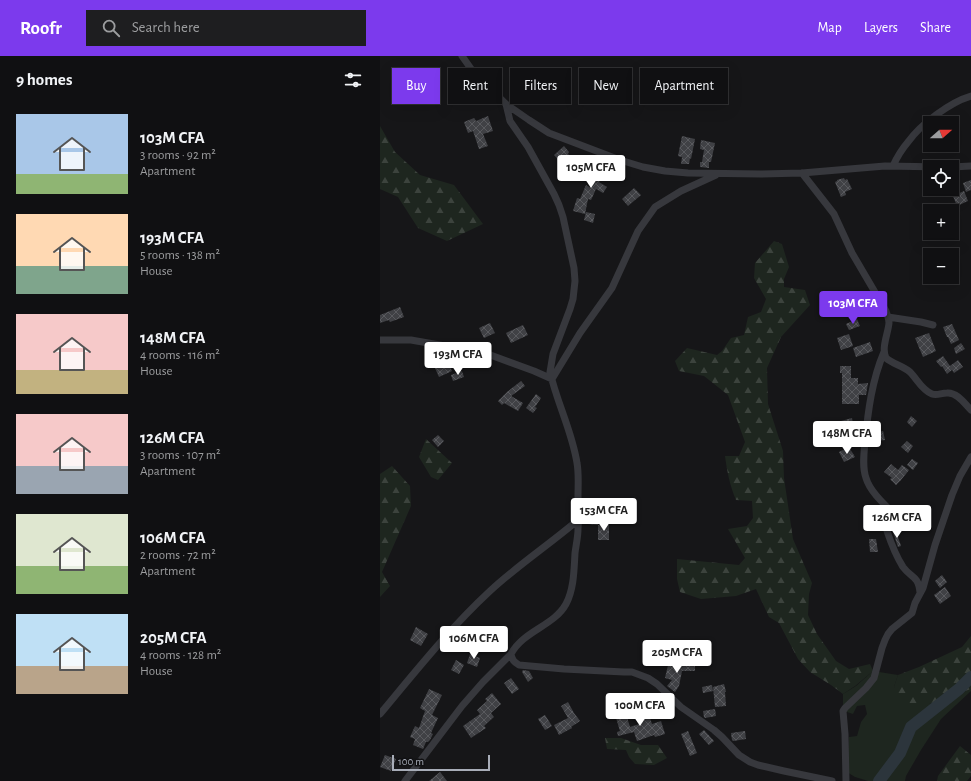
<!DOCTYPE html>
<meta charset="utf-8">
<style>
body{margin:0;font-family:"Alegreya Sans",sans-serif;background:#1e1e20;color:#f1f3f6;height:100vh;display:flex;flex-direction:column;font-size:15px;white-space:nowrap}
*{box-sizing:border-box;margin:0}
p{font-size:13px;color:#9c9d9f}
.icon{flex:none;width:22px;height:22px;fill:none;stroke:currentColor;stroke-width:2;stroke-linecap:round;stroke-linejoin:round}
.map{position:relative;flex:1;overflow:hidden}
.drawer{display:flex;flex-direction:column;background:#101012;width:380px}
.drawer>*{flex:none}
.guide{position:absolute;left:12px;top:12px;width:380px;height:36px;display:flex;gap:8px}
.needle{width:26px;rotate:69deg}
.tools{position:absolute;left:543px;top:60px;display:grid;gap:8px}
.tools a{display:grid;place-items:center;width:36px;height:36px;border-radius:0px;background:#101012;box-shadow:0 4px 16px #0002,0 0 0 1px #303032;font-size:20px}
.scale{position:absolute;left:12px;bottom:10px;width:98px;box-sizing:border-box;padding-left:4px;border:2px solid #a8adb8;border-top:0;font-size:11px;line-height:14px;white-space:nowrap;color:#a8adb8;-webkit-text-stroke:3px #111113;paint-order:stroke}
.price{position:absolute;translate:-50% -34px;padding:0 9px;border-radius:4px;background:#fff;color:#222;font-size:13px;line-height:26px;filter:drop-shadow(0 1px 2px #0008)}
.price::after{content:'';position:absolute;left:50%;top:24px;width:12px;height:9px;margin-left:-6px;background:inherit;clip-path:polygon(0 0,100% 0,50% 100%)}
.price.on{background:#7c3aed;color:#fff}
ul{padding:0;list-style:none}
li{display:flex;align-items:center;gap:12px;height:100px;padding:0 16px}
li span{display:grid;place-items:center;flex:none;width:112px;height:80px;border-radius:0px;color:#555}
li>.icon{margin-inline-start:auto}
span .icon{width:48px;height:48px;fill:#fffc;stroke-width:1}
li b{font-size:17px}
h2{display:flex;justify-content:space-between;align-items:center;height:48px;padding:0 16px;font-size:17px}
.chip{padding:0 14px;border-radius:0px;background:#101012;box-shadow:0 4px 16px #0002,0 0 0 1px #303032;font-size:14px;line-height:36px}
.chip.on{background:#7c3aed;color:#fff}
header{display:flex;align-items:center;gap:24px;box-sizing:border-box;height:56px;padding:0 20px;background:#7c3aed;color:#fff}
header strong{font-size:19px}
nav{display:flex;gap:22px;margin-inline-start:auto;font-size:14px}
.search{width:280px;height:36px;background:#1e1e20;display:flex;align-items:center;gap:10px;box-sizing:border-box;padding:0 14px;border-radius:0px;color:#9c9d9f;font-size:15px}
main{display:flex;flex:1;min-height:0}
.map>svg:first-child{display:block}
</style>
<header>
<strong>Roofr</strong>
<div class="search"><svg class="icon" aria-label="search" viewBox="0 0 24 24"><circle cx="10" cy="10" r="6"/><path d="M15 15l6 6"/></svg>Search here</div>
<nav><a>Map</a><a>Layers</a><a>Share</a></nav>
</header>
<main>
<section class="drawer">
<h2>9 homes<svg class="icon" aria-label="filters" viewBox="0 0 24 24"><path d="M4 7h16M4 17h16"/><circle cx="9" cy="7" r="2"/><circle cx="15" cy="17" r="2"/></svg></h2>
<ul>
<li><span style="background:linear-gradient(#a9c7e8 75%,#8fb573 0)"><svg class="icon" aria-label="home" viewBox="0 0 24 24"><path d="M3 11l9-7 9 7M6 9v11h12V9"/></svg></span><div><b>103M CFA</b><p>3 rooms · 92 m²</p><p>Apartment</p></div></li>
<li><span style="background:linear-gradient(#ffd9b3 65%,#7fa58c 0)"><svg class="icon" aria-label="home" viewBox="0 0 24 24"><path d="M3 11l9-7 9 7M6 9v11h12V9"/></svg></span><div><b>193M CFA</b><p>5 rooms · 138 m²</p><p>House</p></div></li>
<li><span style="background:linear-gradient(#f6c9c9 70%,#c2b280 0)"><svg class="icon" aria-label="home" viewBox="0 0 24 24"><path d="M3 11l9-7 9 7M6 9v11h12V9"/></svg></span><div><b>148M CFA</b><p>4 rooms · 116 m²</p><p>House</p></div></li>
<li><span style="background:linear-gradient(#f6c9c9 65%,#9aa5b1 0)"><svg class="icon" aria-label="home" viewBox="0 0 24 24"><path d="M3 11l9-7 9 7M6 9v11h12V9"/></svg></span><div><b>126M CFA</b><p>3 rooms · 107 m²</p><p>Apartment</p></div></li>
<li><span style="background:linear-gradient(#dfe7d0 65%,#8fb573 0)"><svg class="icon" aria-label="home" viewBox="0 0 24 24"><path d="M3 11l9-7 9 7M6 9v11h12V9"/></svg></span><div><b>106M CFA</b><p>2 rooms · 72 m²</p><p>Apartment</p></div></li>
<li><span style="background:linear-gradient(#bfe0f5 65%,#b9a48a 0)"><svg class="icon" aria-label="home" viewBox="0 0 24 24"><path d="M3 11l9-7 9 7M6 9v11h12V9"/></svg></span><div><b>205M CFA</b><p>4 rooms · 128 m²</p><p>House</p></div></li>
</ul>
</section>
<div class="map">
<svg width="591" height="725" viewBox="0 0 591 725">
<defs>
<pattern id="forest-firs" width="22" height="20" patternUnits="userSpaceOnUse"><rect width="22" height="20" fill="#1e261f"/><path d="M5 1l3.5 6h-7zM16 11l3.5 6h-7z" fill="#3c433d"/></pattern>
<pattern id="building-cross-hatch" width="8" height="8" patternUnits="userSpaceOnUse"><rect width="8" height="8" fill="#404145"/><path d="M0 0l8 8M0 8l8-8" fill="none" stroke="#595a5e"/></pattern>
</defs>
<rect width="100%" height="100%" fill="#161618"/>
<!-- green -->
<path fill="#1e261f" d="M493,615L518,619L514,631L549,648L591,633V635L561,663L541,694L526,720L525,725H488L475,721L467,716L469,681L477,680L481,666L487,658L485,649L477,650L473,658L467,656L463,653V638L476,630Z"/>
<!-- forest -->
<path fill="url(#forest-firs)" d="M0,70L15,96L40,119L74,129L103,168L67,185L38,172L18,141L0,133Z
M394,185L402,188L409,211L404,223V231L425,234L430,249L401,281L387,312L388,348L403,395L404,422L413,483L432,527L429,538L428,559L437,578L456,605L469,613L490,608L493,615L475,630L463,638L451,629L430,616L418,603L399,567L389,561L376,533L356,540L321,543L300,536L297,523V503L359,509L365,502L348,473L367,470L373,462L372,445L356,444C350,430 347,415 345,400H359L365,386L348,339L324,320L299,315L295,305L307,292L337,299L342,295L351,282L364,279L368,261L381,256L386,243L374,222L375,207Z
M46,383L72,407L58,424L51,421L39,401Z
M12,410L30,430L31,450L2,516L10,530L0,541V418Z
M591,580V633L549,648L530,649L522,644L514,631L518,619L539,611L582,591Z
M225,682H241L261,689H278L287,702L274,709L255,708L249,701L246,694L227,693Z
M580,690L591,699V720L587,725H557L558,720Z"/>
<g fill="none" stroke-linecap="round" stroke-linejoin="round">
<!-- river -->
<path stroke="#2c353c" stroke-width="12" d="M499,725L520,697L531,671L579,633L591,621"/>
</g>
<!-- building -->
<path fill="url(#building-cross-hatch)" d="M108,60L113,75L103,78L108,90L99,93L93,75L88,77L84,66L94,62L96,65Z
M302,80L315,83L311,103L310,102L309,108H301L302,101L298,100Z
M321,84L335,87L331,106H329V112L320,111V106H322L324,94L320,93Z
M184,90L189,96L188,98L199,106L192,115L181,107L174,99Z
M219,107L228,116L219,126L227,131L223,137L216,133L211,144L208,143L205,158L193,155L197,142L200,143L206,129L211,132L217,123L210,116Z
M464,122L465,124L467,123L472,133L465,136L466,139L461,141L455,126L457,125V124Z
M591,124V134L586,136L583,127Z
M254,132L261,139L248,150L242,143Z
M584,135L588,145L577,150L573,140Z
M206,156L215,158L213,167L204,164Z
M20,251L24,261L10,266L9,264L0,267V259Z
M477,263L480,270L469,274L466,268Z
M110,267L115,277L104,282L99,272Z
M572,268L579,284L571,288L568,281H567L563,271Z
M143,269L148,279L131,287L126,277Z
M549,277L556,295L543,301L535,282Z
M469,278L473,290L461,294L457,282Z
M490,286L493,295L476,301L473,292Z
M581,287L585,293L576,298L574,292Z
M69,297L81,300L79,306L67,304Z
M563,300L570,310L578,304L583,311L574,317L572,314L567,318L562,310L561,311L556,305Z
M68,305L72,315L59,321L54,310Z
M460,310H471V322H478V328L488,327L486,339H479V348H462V317H460Z
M82,315L84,321L73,325L71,319Z
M141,325L145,330L131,340L143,347L138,355L124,347L122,349L118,345L127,336Z
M156,338L161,342L155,351L157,352L153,357L146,352Z
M531,360L537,365L532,371L527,366Z
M472,362L474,373L463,375L461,365Z
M503,375L505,384L496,385L494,377Z
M58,379L64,385L58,391L52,384Z
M527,385L533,390L528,397L521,391Z
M469,391L475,401L464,406L459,396Z
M532,403L538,407L533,414L527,409Z
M511,408L518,414L522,409L529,414L521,424L516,429L510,423L512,422L504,416Z
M209,461L218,462V469L208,468Z
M218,469H229V484H218Z
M516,475L521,490L518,491L513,476Z
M489,483H496L498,496H490Z
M562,519L567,526L560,532L555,525Z
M565,531L571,540L560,548L554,539Z
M36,571L48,578L41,590L30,584Z
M90,598L100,602L97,611L87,607Z
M76,604L84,609L79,618L71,614Z
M289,605L305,609H315V615H302L299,630L295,636L287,630L292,624L285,622Z
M143,614L149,615L153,622L148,626L142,616Z
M131,622L139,633L132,638L124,627Z
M344,628L346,636H345L346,650L335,651L333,631Z
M332,629L333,635L323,637L322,631Z
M49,633L62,639L52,659L58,662L51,677L53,678L50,684L48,686H46L43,693L33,689L35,683L30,681L35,670L39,672L45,655L40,652Z
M112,637L121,648L111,657L114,661L104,670L106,672L91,682L83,670L100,658L97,654L107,645L105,643Z
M188,646L194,657L200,665L191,671L192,672L179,679L174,669L188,662L181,650Z
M267,653L272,668L281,665L285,678L275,681L274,679L257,685L254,676L238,680L237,676L240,675L236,662L246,658L250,671L262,667L258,656Z
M335,653L336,660L325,662L324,661L323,655Z
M165,659L172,670L165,674L158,663Z
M324,674L334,685L329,689L319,678Z
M308,675L317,697L310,700L301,678Z
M365,675L366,683L353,685L352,684L351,677Z
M5,699L16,703L11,715L0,711Z
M60,716L67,725H49Z"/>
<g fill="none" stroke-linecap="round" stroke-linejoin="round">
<!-- minor -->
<path stroke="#37383d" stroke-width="7" d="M82,0L94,17L126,48L149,64L169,77L240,104L263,111L285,115L308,117L381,118L422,117L505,110L564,111
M126,48L130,65L148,91L174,138L179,149L183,161L194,212L195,225L193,243L190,253L173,298L170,316C177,347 192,375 197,407C199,418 198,429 198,440C198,451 199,462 198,473C198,481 196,489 195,497C194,514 194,533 186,548C174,570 143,575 131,598C132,604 134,606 139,609L184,613L244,616H252L268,622L277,628L301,651L334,674L342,681L359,699L370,706L378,709L404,715L452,725
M513,110C517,101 522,93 528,86C541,68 570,46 591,40
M572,111L591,110
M422,117L447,149L454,158L472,197L506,255C507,259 509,262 509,267C508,278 501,292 506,302C513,308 523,310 530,316C537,323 542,334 552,338C557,340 561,337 567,337C577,336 585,348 591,354
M508,261L541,266L553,269
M0,284H31L105,297L154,315L172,323L200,277L232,232L258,175L275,151L301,135L336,119
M504,296C492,324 488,355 485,386C484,397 482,411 486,422C490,436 506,450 516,460L518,463L517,467L507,472V475C511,487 516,500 523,511C531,522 538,519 540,536
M0,658C35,616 70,572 110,535C138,509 170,488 198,464
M25,725L82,650L103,626L131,598
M466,725L465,678L463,655L465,652L486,632L494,622L502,592L505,584L508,578L512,573L532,557L535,547L543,532L555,489L572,439L580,420L591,401"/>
</g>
</svg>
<div class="tools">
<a><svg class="needle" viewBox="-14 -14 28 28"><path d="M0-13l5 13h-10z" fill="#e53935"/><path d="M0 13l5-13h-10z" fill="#9c9d9f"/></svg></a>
<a><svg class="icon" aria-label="locate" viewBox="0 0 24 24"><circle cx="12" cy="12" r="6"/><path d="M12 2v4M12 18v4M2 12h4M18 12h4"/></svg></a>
<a>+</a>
<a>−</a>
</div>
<div class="scale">100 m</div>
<b class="price" style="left:211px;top:133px">105M CFA</b>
<b class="price on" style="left:473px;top:269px">103M CFA</b>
<b class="price" style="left:78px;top:320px">193M CFA</b>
<b class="price" style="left:467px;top:399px">148M CFA</b>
<b class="price" style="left:224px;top:476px">153M CFA</b>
<b class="price" style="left:517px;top:483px">126M CFA</b>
<b class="price" style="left:94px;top:604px">106M CFA</b>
<b class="price" style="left:297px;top:618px">205M CFA</b>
<b class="price" style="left:260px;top:671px">100M CFA</b>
<div class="guide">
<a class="chip on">Buy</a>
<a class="chip">Rent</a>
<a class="chip">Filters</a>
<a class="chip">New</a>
<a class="chip">Apartment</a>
</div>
</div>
</main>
